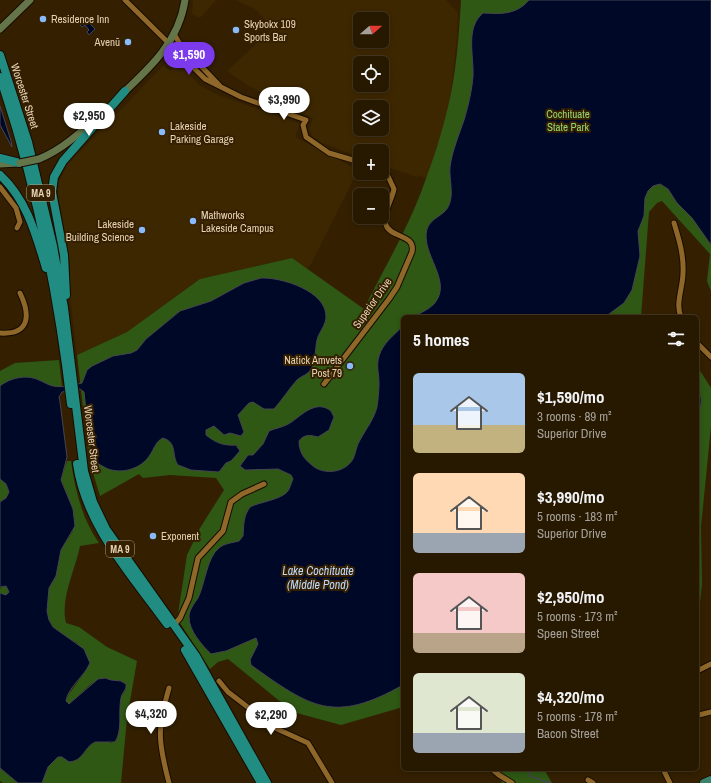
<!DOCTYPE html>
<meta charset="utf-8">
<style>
body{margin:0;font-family:"Archivo Narrow",sans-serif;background:#33250f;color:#f1f3f6;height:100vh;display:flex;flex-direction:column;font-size:15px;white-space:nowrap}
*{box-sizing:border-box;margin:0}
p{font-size:13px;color:#a4a099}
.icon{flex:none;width:22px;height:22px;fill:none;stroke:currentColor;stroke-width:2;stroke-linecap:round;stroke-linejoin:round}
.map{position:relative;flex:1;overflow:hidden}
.panel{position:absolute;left:401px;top:315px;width:298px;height:456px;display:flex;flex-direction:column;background:#271800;border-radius:6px;box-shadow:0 2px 6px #0003,0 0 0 1px #433722}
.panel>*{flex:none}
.needle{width:26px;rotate:70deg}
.tools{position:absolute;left:353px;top:12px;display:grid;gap:8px}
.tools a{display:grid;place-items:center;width:36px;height:36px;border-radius:6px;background:#271800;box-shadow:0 2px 6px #0003,0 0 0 1px #433722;font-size:20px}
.price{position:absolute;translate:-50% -34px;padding:0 9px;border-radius:14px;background:#fff;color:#222;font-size:13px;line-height:26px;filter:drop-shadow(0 1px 2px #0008)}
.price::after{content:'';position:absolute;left:50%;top:24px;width:12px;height:9px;margin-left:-6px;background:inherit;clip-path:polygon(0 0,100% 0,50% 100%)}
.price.selected{background:#7c3aed;color:#fff}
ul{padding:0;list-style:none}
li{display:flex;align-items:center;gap:12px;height:100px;padding:0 12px}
li span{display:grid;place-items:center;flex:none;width:112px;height:80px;border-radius:6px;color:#555}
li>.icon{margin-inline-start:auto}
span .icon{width:48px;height:48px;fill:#fffc;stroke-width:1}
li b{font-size:17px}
h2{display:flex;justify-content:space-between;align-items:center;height:48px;padding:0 12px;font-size:17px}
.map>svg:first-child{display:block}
</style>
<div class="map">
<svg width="711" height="783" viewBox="0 0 711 783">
<rect width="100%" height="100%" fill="#342000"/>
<!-- built -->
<path fill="#3d2700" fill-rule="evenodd" d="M193,0H216L200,18L192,14Z
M236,0H446L458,12L457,36L450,102L442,137L429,179L418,175L417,177L382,165V151H360V157L322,143L313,137L309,129L313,118L247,85L227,71L273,28L255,9ZM360,19H382V41H360ZM360,63H382V85H360ZM360,107H382V129H360Z
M179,63L199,85L218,95L300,124L295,137L358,170L311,264L307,269L292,258L200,279L127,332L77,355L70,297V263L58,194L59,181L68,164L164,65L170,71Z"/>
<!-- green -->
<path fill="#2e5814" d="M461,0H711V291L707,281L710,254L662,201L657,203L649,212L641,317H403V707L341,725L293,712L228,659L218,662L210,669L176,617L178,614L187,555L200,528L224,490L216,478L170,475L143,478L139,474L100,496L89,460L77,355L127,332L200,279L292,258L364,309C384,268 409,227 424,184C433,160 441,136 447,111C456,77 459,35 461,0Z
M59,360L62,387L52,386L45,383H4L0,386V371L15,363Z
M697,366L711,388V426L701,527L702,584L700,603L697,605Z
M67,461H71C75,490 82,519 99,543L80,546C75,571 60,598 66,623L79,627L107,647L137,661L127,718L121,783H42L48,767L58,757H62L64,759L84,754C90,743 98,738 111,743L117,740L121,697L126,689L121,681L111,680L105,678L91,684L69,704L66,701L69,694L87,669L77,643L57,632L49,620L47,611L49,588L56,576L61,550L73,531V509L61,480Z
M0,479L6,483L9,492L6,498L0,502Z
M-0.5 591a4.5 4.5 0 1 1 9 0a4.5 4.5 0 1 1-9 0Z
M0,768L15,781L18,783H3L0,781Z
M498,769H544L552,783H502Z"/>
<!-- water -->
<path fill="#000827" stroke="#454551" d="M529,0H711V245L692,218L677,203L668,189L660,184L653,186L648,191L645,198L644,216L638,231L640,256L632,290L624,303L605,317H413C420,313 428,310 434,304C454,281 420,254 427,229C431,217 445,216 449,205C454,194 449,179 450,167C452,151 459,135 464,120C468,107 472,90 473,76C474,55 465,28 483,13C501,14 516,15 529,0Z
M86,20L95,29L89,35L87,32L89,30L85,25L82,27L80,25Z
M0,106L11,141L12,147L0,125Z
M261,278C281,277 327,291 326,317C326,325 319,332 317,340C315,349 316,361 311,369C308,375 301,376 297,380C289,389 282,400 274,409H264L253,402L249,403L238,415L244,432L241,436L230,433L224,435L214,426L206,430V435C216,443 224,446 236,445L240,451L231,461L226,463L219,472L191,470L178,465C171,455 178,443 163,438C156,441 154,449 150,455C141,469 123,474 108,469C102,466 94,462 91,456L84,392L80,389L62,392L59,397L60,402L67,457L61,480L73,509L75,526L61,550L56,576L49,588L47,611L49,620L53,627L84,649L90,663C84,677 68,687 66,701L69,704L98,679L105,678L111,680L121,681L126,684C127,690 122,692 121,698C118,712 123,730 115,742H95C83,748 84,761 69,762L62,757H58L48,767L42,783H18L0,768V593L6,595L9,592L6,586L0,587V502L6,498L9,492L6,484L0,479V386C10,378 26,374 39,380C44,382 48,385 53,386C63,388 73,385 82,383L87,370L92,366L113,356L131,353L137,350L146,339L180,311L211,301L244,283Z
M403,326V685C334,724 311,708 251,665L250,660L258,644L256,638L226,651L211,654C202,645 189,631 189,617C189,610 194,604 198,598C205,584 207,557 219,548C225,543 232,543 239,541L243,536C244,524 243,517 250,507C259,502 281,500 288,491C290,488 291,483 293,479L291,475L278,469L245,470L240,466L248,455H253L263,444L269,431C276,428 284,427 290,423C302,415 316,399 331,411L334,417L329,430L318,437C310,435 304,434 299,441C299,452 304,459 313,466C324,475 345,473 353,459C356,453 356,446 360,440C366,429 374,419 377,407C378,401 379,390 379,383C379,374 376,366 379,356C383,343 394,335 403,326Z
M697,390C705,397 699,412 697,420Z"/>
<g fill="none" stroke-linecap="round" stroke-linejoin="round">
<!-- stream -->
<path stroke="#454551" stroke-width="1.5" d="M527,769L530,776L550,783"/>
<!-- minor casing -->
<g stroke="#170b00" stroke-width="7">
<path id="minor" d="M125,0L205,79L241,97L306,120L303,125L306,137L329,153L353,160L360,165
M174,34L180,44L220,86
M0,187L16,208L20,222L17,228
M674,223C679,239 684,256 683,273C683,287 675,304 681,317
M0,333C31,335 30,314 20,293
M697,343L711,357
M324,384L389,299L397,287L412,252C416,234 390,238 386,225C382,214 392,200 394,189L387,174L382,171
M174,625L180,618L189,598L198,558L223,531L231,502L242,494L264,484
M697,671L711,664
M219,681L228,692L275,728L308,743L332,783
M699,715L711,712
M492,769L499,775L512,783
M663,769L670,783
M588,780L593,783
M169,783C158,741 157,730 169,688"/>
</g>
<!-- secondary casing -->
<g stroke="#170b00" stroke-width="9">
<path id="secondary" d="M0,29L30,0
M122,94C151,67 179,41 185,0
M39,159C64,149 83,130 102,112
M0,164L18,163"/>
</g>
<!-- primary casing -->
<g stroke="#170b00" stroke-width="10">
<path id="primary" d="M704,783L711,780"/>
</g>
<!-- trunk casing -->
<g stroke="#170b00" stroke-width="10">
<path id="trunk" d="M0,55L28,142L53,246L64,308L84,471L93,502L106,529L196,656L267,783
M0,77C36,183 58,293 71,404
M0,158L20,163
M0,175C27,200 36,235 46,268
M66,295L64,255L52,192L54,177L63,161L125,91
M77,464C86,526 131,574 167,624
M185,650L261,783"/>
</g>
<!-- minor -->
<use href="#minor" stroke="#8e6729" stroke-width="5"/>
<!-- secondary -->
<use href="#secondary" stroke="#65754a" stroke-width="7"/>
<!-- primary -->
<use href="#primary" stroke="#3c836b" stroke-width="8"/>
<!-- trunk -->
<use href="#trunk" stroke="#218c81" stroke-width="8"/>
<!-- secondary-bridge casing -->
<g stroke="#170b00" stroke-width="9" stroke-linecap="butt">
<path id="secondary-bridge" d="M20,163L39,159"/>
</g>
<!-- secondary-bridge -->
<use href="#secondary-bridge" stroke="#65754a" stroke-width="7"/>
</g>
<!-- markers -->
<g fill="#89bafc" stroke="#342000" stroke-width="1.5">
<circle cx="43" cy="19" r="4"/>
<circle cx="236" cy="30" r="4"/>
<circle cx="128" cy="42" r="4"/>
<circle cx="162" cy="132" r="4"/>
<circle cx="193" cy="221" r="4"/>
<circle cx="142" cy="230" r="4"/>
<circle cx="350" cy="366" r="4"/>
<circle cx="153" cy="536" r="4"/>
</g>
<g text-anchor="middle" stroke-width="4" stroke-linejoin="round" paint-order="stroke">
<!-- shield labels -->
<g fill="#342000" stroke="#b19d7e" stroke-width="1">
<rect x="27" y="185" width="28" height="16" rx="3"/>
<rect x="106" y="541" width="28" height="16" rx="3"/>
</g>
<g font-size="10" font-weight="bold" fill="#e7d2b4">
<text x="41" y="197">MA 9</text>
<text x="120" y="553">MA 9</text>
</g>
<!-- poi labels -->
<g font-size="11" fill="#e7d2b4" stroke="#342000" text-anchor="start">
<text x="51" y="23">Residence Inn</text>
<text x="244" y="28">Skybokx 109<tspan x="244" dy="13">Sports Bar</tspan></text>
<text x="120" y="46" text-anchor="end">Avenū</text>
<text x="170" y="130">Lakeside<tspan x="170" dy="13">Parking Garage</tspan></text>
<text x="201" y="219">Mathworks<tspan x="201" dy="13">Lakeside Campus</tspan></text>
<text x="134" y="228" text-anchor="end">Lakeside<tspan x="134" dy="13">Building Science</tspan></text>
<text x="342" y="364" text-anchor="end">Natick Amvets<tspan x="342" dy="13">Post 79</tspan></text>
<text x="161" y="540">Exponent</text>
</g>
<!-- street labels -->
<g font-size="11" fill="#e7d2b4" stroke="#342000">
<text transform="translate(25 96) rotate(72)" y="4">Worcester Street</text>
<text transform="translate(372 303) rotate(-55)" y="4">Superior Drive</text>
<text transform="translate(92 439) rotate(83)" y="4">Worcester Street</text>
</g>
<!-- park labels -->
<g font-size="11" fill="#94d574" stroke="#342000">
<text x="568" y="118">Cochituate<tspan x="568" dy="13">State Park</tspan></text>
</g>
<!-- water labels -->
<g font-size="12" font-style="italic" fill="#bfdafe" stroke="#342000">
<text x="318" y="575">Lake Cochituate<tspan x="318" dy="14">(Middle Pond)</tspan></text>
</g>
</g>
</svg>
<div class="tools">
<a><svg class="needle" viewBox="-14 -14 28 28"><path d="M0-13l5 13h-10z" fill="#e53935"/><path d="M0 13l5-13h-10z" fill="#a4a099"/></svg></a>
<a><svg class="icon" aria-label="locate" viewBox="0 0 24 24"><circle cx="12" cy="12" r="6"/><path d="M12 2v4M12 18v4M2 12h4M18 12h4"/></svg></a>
<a><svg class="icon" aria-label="layers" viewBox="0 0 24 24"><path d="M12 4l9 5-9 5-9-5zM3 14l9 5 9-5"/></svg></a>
<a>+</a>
<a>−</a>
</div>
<b class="price selected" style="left:189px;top:76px">$1,590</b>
<b class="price" style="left:284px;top:121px">$3,990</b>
<b class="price" style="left:89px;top:137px">$2,950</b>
<b class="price" style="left:151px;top:735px">$4,320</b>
<b class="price" style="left:271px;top:736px">$2,290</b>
<section class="panel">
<h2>5 homes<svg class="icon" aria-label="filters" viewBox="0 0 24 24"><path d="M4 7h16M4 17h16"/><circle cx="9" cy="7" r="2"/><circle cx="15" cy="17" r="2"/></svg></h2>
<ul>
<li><span style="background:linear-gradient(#a9c7e8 65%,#c2b280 0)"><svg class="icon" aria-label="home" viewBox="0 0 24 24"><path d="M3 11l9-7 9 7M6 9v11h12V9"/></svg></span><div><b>$1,590/mo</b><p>3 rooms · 89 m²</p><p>Superior Drive</p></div></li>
<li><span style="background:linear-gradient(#ffd9b3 75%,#9aa5b1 0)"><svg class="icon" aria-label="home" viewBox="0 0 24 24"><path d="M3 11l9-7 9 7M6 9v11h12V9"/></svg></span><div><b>$3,990/mo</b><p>5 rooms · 183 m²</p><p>Superior Drive</p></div></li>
<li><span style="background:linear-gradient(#f6c9c9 75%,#b9a48a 0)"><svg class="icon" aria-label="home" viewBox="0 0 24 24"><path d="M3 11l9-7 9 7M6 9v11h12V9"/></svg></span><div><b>$2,950/mo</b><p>5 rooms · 173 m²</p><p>Speen Street</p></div></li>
<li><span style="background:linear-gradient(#dfe7d0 75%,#9aa5b1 0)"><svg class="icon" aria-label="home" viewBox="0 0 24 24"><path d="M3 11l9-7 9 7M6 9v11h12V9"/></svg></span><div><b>$4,320/mo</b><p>5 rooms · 178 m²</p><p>Bacon Street</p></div></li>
</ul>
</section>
</div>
